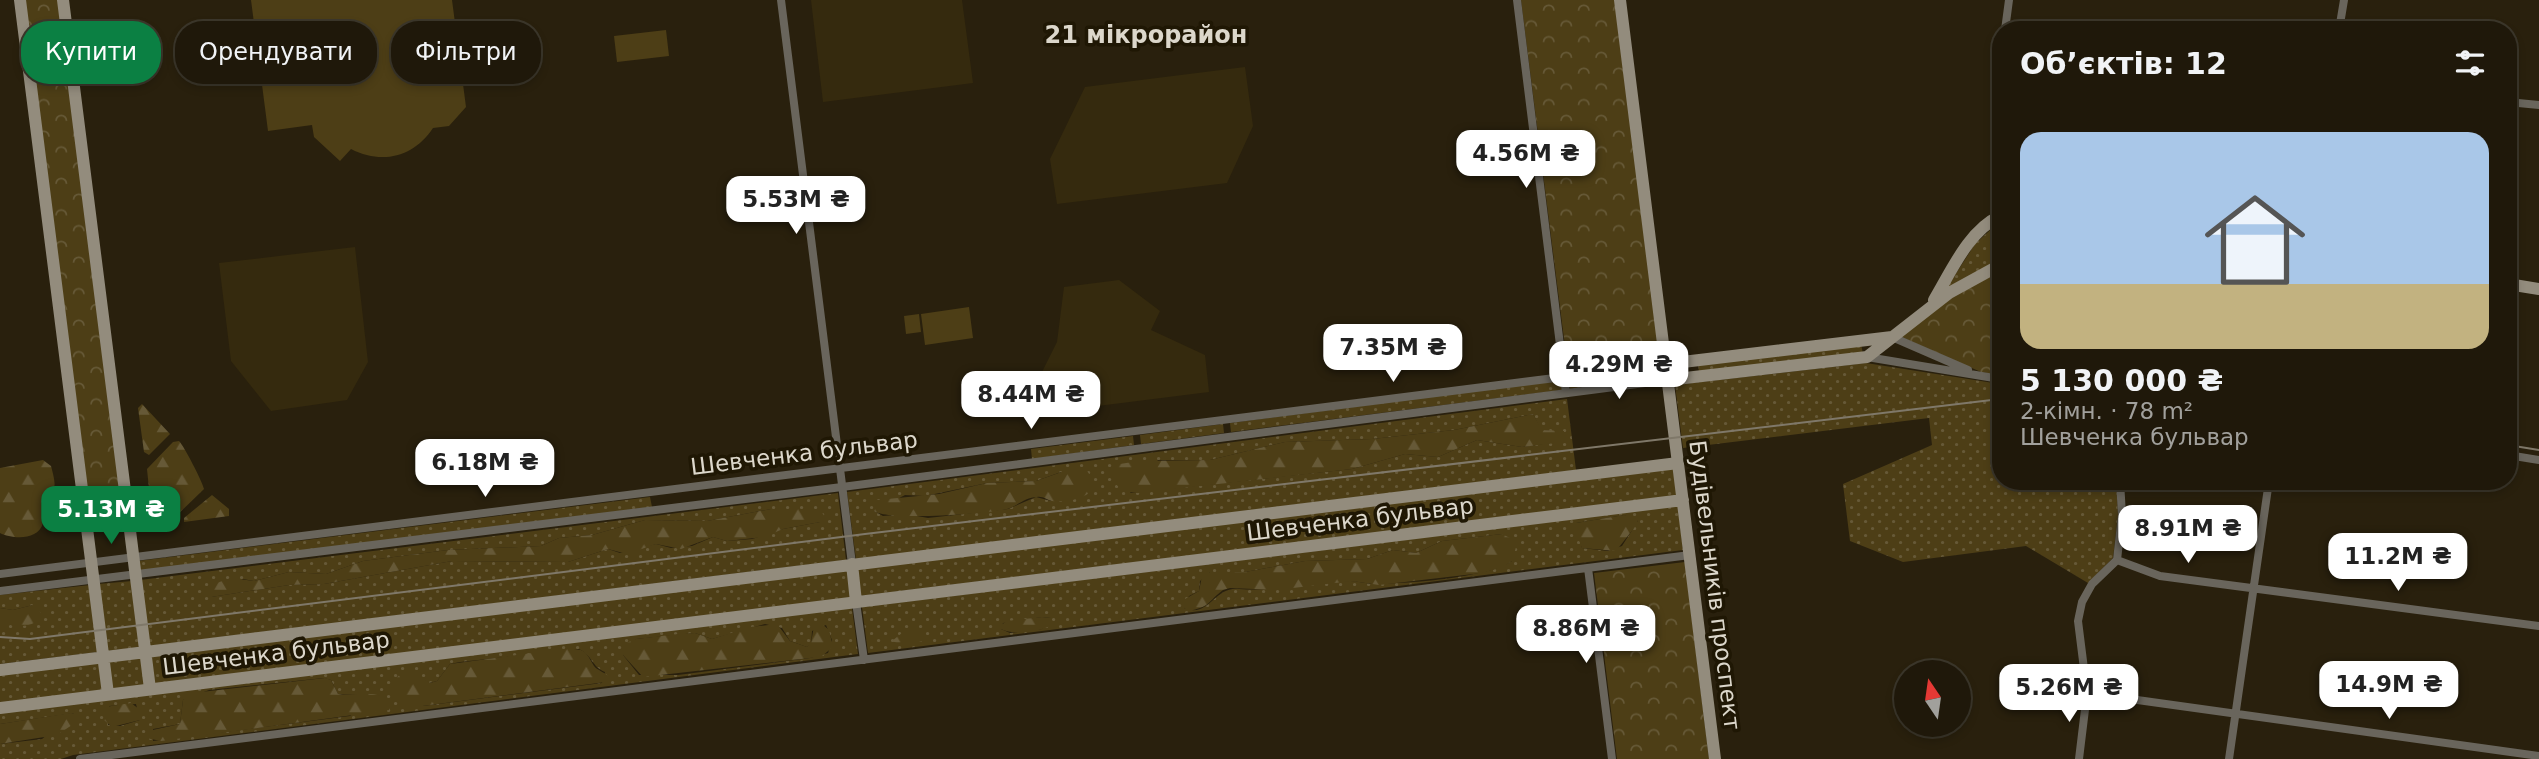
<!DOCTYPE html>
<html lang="uk">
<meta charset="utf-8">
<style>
body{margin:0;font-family:"DejaVu Sans",sans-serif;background:#272113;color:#f1f3f6;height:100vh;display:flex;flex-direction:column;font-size:26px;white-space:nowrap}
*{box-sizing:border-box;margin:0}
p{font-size:23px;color:#a1a09c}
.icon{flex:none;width:38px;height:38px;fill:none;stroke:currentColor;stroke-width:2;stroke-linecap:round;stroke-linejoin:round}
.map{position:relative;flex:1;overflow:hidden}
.drawer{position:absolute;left:1992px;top:21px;width:525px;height:469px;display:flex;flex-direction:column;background:#1f180a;border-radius:28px;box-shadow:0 4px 10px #0003,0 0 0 2px #3c372b}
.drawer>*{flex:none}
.hud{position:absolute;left:21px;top:21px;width:665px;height:63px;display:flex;gap:14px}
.needle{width:46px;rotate:347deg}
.buttons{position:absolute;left:1894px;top:660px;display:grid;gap:14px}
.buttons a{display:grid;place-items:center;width:77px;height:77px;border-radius:50%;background:#1f180a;box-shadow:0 4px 10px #0003,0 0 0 2px #3c372b;font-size:35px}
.price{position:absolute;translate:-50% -60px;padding:0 16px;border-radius:14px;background:#fff;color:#222;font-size:23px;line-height:46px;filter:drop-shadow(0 2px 4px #0008)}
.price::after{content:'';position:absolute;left:50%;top:42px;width:21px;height:16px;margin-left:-10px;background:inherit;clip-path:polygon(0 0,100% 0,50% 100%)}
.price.current{background:#0b8043;color:#fff}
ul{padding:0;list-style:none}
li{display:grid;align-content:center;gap:14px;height:371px;padding:0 28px}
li+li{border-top:2px solid #3c372b}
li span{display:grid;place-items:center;height:217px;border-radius:21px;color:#555}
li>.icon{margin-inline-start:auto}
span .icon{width:126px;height:126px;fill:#fffc;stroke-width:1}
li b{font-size:30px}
h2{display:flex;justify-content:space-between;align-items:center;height:84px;padding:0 28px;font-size:30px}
.pill{padding:0 24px;border-radius:28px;background:#1f180a;box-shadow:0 4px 10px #0003,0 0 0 2px #3c372b;font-size:24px;line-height:63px}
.pill.current{background:#0b8043;color:#fff}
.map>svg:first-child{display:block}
</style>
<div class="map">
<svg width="2539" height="759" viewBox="0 0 2539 759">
<defs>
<pattern id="grass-dots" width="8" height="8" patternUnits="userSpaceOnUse" patternTransform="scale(1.75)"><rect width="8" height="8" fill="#4d3e16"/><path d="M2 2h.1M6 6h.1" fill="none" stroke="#665937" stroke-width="1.8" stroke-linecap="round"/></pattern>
<pattern id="forest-firs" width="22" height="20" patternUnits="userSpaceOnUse" patternTransform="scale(1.75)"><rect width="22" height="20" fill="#4d3e16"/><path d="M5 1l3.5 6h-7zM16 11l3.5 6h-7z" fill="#665937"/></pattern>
<pattern id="park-crowns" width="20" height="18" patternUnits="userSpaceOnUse" patternTransform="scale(1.75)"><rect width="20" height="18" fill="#4d3e16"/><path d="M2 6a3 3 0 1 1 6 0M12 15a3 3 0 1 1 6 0" fill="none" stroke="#665937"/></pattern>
</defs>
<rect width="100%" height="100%" fill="#29200d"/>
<!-- built -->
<path fill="#352a0e" d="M811,0H962L973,83L823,102Z
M1245,67L1253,126L1227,183L1057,204L1050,159L1085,87Z
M355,247L368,362L347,400L271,411L231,361L219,263Z
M1119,280L1160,311L1151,330L1205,355L1209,392L1034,414L1032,392L1057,342L1064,287Z"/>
<!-- grass -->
<path fill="url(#grass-dots)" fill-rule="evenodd" d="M2000,221V259L1946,289L1975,244Z
M1861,344L1863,354L1699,373L1698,363Z
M1866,363L2000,384V481H2116L2118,515L2113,558L2088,583L2026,546L1903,562L1850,541L1843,484L1932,445L1929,418L1683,448L1675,385Z
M1636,371L1637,380L1570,389L1568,379Z
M1561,380L1562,390L1231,432L1230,423Z
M1567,399L1576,470L856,559L847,492ZM1533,414L1541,430L1564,432V441L1522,447L1477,440L1438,457L1405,454L1352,469L1130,493L1158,460H1210L1285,442L1372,439L1454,430ZM1061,472L1051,501L1036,497L1008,509L928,518L906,514L883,516L874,511L905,495L925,496L987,483L1036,481Z
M1223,424L1224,433L1141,444L1140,435Z
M1133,436L1134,445L1032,459L1031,449Z
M1673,469L1677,496L860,596L857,569Z
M838,493L846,560L149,646L140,580ZM771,509H815L820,522L783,529L752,539L727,541L713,537L692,546L671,548L656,544L620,553L608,549L568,562L452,561L324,584L289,585L211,597L243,579L254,581L289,572L326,574L363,561L448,550L541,546L559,538L592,535L645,520L707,521Z
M650,497L652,507L139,571L138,561Z
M1678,506L1683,550L868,653L862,607ZM1624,515L1638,521L1622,546L1608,551L1582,548L1576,523ZM1502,534L1512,561C1488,578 1403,584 1371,584C1364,583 1357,581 1350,581C1312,581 1280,592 1239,589C1214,586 1209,619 1184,608L1189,596L1199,591L1200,581L1210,572H1245L1305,561L1367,559L1393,550L1416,553L1442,541ZM1042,617L1051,618L1042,629L1010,633L1001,629L1003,623Z
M848,570L851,598L153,684L150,656Z
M132,581L141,647L107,651L98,584Z
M90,585L98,652L0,664V624L33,605L13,610L0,608V595Z
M852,608L858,654L73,755L61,759H0V744L42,739L74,713L0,724V713ZM765,624L782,628L790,641L807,647L811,644L812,631L826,625L832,640L828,653L810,658L678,675H639L623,655L636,639L695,633L712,639ZM579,649C592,655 592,667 605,672L602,683L423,706L417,675L429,683L437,681L450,664L460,662ZM324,678L331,680L338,694L380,696L350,716L153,741V729L180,724L183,700L209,690ZM136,704L140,720L120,726L108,725L109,706Z
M142,657L146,685L112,689L108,661Z
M100,662L103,690L0,703V675Z"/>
<!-- forest -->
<path fill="url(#forest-firs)" d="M142,404L170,434L149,455L144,452L138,408Z
M1533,414L1542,430L1564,431V442L1522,447L1477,440L1438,457L1405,454L1352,469L1138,493L1122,491L1112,479L1114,469L1120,464L1139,461L1210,460L1285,442L1372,439L1454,430Z
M179,441C184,446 202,481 204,489L171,521L160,525L152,518L147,469L173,442Z
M43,460L51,466C58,492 54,487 45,507C42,512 45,518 43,523C38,541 12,539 0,533V468Z
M1070,469L1087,471L1092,478L1093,490C1083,499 1066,503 1052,501C1047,500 1043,496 1037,497C1026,497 1017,506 1007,509C988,514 885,521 874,511L877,500L939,494L987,483L1036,481Z
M212,495L229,509V516L184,522V518Z
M771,509H815L821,511L825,517L820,522L783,529L764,537L727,541L713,537L681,549L656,544L627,554L608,549L568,562L452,561L324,584L289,585L211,597L207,592L208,586L231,578L254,581L289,572L326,574L363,561L448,550L541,546L559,538L592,535L645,520L707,521Z
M1624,515L1637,518L1638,523L1616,551L1582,548L1575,530L1576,523Z
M1502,534L1514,540L1516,547L1512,561L1503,567L1482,573L1379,585L1352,581L1276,590L1230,588L1223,590C1207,602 1211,607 1188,611L1182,606L1185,599L1199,591L1202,576L1210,572H1245L1305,561L1367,559L1393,550L1416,553L1442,541Z
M33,605L39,606L41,618C28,630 15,625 0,624V608L13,610Z
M1042,617L1051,618L1054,624C1043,631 1013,636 1001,629V625L1007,621Z
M821,623L829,630L833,647L822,656L810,658L643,677L623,655L624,644L636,639L679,634L695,633L712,639L750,627L777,624L790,641L807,647L811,643L814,626Z
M921,630L925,633L924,641L902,645L892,641L902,633Z
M562,649C584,649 584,648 594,666C597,670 604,672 608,676L606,682L407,708C388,699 389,673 411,670L430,683L437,681L450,664Z
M325,678L331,680L338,694C354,697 387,685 390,710L161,741L146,738L148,731L180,724L183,700L192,693Z
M131,703L143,712L140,720L112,727L104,720L105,707Z
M71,713L77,714L78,721L57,735L0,744V724Z"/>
<!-- park -->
<path fill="url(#park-crowns)" d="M25,0H58L124,521L91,526Z
M1521,0H1615L1660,358L1568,370Z
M2000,268V375L1981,372L1899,336L1933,308Z
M1685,562L1709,759H1617L1594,573Z"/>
<!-- pitch -->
<path fill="#4d3e16" d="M251,0H452L466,107L449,126L433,128C414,157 382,165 351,149L340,161L314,137L312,125L268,131Z
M666,30L669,56L617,62L614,36Z
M969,307L973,338L925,345L921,314Z
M919,314L921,332L906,334L904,316Z"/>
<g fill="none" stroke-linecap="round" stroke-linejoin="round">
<!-- street -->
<path stroke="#69655c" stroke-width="8" d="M781,0L852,564
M1517,0L1566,393
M2005,30L2009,0
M2339,30L2344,0
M2508,102L2539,105
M1892,337L1968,370
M1867,357L2000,379
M2508,455L2539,460
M2117,560L2160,576L2539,626
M1588,568L1612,759
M0,574L1666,364
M0,591L842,487L1668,380
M856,602L864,660
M2087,693L2539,756
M80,759L1690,555
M2079,759L2087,693L2078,621L2082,602L2092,584L2117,560L2122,515L2120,481
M2229,759L2269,481"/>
<!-- secondary -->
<path stroke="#938c7d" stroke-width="12" d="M20,0L108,694
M63,0L150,689
M1620,0L1715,759
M2508,284L2539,289
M1934,300C1951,272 1968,231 2000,216
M1666,364L1892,337
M1668,380L1867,357L1949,293L2000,265
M852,564L856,602
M0,670L1678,463
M0,708L1683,500"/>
<!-- tram -->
<path stroke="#7f7869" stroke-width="2" d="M2508,445L2539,450
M0,637L30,639L865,534L2000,399"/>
</g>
<g text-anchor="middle" stroke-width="7" stroke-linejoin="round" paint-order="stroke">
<!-- street labels -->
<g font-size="23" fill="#dcd7cb" stroke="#1f1704">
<text transform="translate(804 453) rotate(-7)" y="8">Шевченка бульвар</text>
<text transform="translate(1360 519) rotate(-7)" y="8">Шевченка бульвар</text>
<text transform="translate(1715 585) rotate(83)" y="8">Будівельників проспект</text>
<text transform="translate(276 653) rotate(-7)" y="8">Шевченка бульвар</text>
</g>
<!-- neighbourhood labels -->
<g font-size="24" font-weight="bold" fill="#dcd7cb" stroke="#1f1704">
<text x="1146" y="43">21 мікрорайон</text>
</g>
</g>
</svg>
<div class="buttons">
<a><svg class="needle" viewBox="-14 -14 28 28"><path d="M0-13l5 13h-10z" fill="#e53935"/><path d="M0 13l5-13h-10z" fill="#a1a09c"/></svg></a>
</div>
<b class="price" style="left:1526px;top:190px">4.56M ₴</b>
<b class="price" style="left:796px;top:236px">5.53M ₴</b>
<b class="price" style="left:1393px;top:384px">7.35M ₴</b>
<b class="price" style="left:1619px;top:401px">4.29M ₴</b>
<b class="price" style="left:1031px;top:431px">8.44M ₴</b>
<b class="price" style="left:485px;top:499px">6.18M ₴</b>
<b class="price current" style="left:111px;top:546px">5.13M ₴</b>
<b class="price" style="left:2188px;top:565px">8.91M ₴</b>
<b class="price" style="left:2398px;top:593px">11.2M ₴</b>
<b class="price" style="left:1586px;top:665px">8.86M ₴</b>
<b class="price" style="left:2389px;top:721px">14.9M ₴</b>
<b class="price" style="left:2069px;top:724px">5.26M ₴</b>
<div class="hud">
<a class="pill current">Купити</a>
<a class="pill">Орендувати</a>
<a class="pill">Фільтри</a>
</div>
<section class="drawer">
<h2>Об’єктів: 12<svg class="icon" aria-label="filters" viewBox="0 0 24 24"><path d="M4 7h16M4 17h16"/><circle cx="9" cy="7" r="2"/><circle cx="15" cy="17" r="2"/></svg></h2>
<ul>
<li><span style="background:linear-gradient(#a9c7e8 70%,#c2b280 0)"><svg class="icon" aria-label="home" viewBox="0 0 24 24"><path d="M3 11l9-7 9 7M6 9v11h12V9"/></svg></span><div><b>5 130 000 ₴</b><p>2-кімн. · 78 m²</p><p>Шевченка бульвар</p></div></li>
</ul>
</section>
</div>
